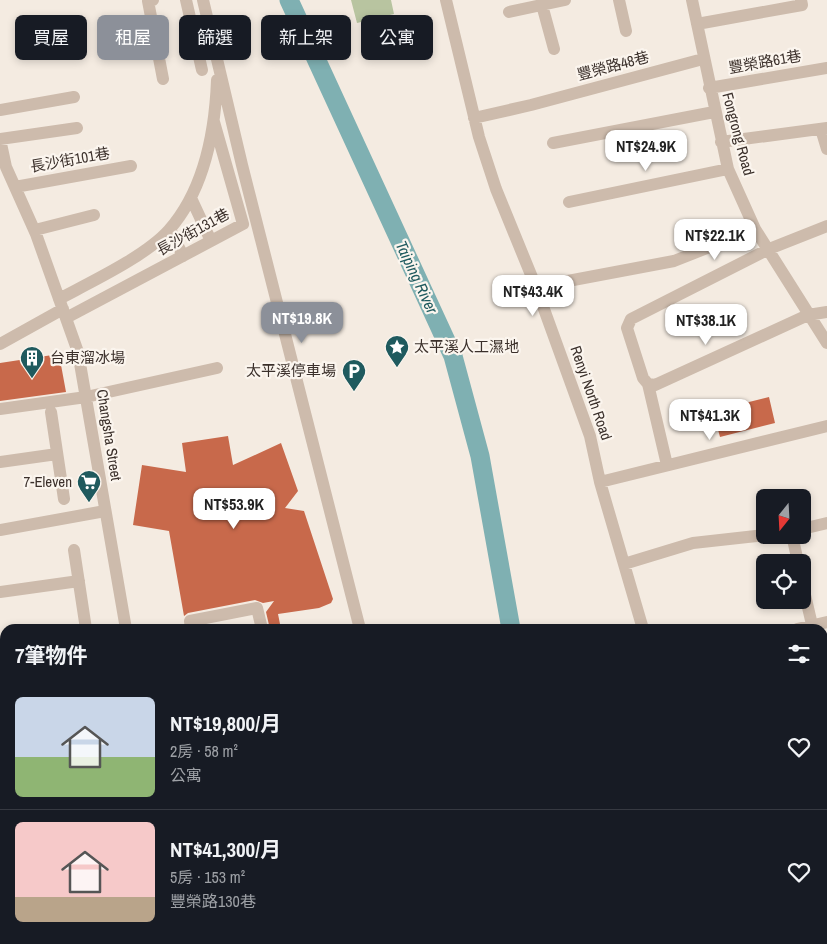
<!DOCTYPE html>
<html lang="zh-TW">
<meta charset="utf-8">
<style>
body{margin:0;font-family:"Archivo Narrow","Noto Sans TC",sans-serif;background:#242831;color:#f1f3f6;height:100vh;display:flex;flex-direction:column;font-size:19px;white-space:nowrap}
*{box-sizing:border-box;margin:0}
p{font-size:16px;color:#9ea1a6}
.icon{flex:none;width:28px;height:28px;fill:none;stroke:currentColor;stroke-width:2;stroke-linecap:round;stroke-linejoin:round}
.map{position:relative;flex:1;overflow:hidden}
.drawer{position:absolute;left:0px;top:624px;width:828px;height:321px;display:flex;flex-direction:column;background:#171b24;border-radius:15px 15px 0 0;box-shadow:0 2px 8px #0003}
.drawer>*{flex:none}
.guide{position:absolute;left:15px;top:15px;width:500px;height:45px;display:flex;gap:10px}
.needle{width:32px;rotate:198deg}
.fabs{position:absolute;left:756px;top:489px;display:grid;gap:10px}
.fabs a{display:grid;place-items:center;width:55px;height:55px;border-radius:8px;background:#171b24;box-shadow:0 2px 8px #0003;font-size:25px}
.price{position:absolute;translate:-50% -42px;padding:0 11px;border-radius:10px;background:#fff;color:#222;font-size:16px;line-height:32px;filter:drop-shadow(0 1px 2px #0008)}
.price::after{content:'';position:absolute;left:50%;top:30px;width:15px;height:11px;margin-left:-8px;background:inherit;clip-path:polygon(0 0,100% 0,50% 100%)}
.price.current{background:#8c9099;color:#fff}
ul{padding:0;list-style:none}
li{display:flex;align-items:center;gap:15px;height:125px;padding:0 15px}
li+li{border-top:1px solid #363941}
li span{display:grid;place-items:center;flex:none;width:140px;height:100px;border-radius:8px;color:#555}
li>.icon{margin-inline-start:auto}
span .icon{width:60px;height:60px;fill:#fffc;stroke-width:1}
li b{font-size:21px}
h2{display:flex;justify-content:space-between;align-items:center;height:60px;padding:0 15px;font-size:21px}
.pill{padding:0 18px;border-radius:8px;background:#171b24;box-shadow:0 2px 8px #0003;font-size:18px;line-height:45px}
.pill.current{background:#8c9099;color:#fff}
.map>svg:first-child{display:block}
</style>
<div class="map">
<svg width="827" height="944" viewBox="0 0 827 944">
<rect width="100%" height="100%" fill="#f4ebe1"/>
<!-- green -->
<path fill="#b8c4a0" d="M351,0H391L394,14L357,23Z
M0,740L5,765V940H29L30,944H0Z
M336,940H397L398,944H337Z"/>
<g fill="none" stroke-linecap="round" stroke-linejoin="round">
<!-- river -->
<path stroke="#7fb0b2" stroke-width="19" d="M289,0L453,356L480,456L511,629
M580,940L581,944"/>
</g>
<!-- building -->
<path fill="#c8694b" d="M59,354L66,392L0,401V363Z
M769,397L775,423L720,437L713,411Z
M228,436L233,465L281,443L298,491L285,508L304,511L333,599L331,603L319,608L278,614L280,624L269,625L266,612L274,601L263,603L255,600L188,613L184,616L169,531L133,525L142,465L186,472L182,443Z"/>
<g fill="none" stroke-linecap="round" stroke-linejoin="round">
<!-- minor -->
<path stroke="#cdbbac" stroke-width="12" d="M153,0L148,1L163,79
M186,0L202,70
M203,0L242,165L360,629
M446,0L479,137L496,189L536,287L590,436L600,482L643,629
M619,0L626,31
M692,0L728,169L755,229L827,343
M542,5L554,49
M509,12L565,0
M697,24L802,5L801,0
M709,88L827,68
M0,110L74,97
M474,118L531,105L703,59
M821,129L827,149
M0,139L6,167L36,234L78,352L126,629
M0,139L77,128
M721,142L827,128
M553,143L714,112
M15,187L131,166
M191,198L211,241
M569,202L728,169
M827,226L769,249L631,319L627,328L643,378L648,384L655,385L808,315L827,312
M170,229L183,256
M35,230L94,215
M536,287L674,261L755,229
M59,299C91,282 146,256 169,230C205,189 215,132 217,80
M66,318L243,224L214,122
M0,344L63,309
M648,384L667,465
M0,409L86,397L217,368
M51,412L64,499
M0,462L57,454
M600,482L827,426
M802,529L827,523
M0,530L105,511
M792,535L798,562
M74,550L86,629
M624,564L693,543L765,535
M802,582L813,629
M0,592L79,581
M191,629L190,621L257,608L262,629
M797,629L827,622
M0,654H5
M822,658L827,671
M0,710L5,733
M822,798L827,797
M822,898L827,897
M38,940V944
M180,940V944
M333,940V944
M403,940L404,944
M457,940L458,944
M732,940L733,944
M811,940L812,944
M214,944L237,940"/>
</g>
<!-- icons -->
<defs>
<g id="sight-pin" transform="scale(1.25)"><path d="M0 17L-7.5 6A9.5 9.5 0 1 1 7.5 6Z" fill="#1f5a5e" stroke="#fbf5ee"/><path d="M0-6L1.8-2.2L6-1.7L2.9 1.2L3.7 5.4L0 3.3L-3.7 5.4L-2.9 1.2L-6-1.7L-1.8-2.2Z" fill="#fff"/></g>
<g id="building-pin" transform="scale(1.25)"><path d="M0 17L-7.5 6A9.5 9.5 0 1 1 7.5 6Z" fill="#1f5a5e" stroke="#fbf5ee"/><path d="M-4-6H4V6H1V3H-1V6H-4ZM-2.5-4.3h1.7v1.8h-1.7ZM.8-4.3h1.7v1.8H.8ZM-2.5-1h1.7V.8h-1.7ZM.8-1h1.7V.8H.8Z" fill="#fff"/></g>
<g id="parking-pin" transform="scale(1.25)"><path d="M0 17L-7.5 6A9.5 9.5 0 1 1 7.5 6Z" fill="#1f5a5e" stroke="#fbf5ee"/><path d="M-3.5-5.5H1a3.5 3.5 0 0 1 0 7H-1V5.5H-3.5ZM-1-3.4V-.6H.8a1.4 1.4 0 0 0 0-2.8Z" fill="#fff"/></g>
<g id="supermarket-pin" transform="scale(1.25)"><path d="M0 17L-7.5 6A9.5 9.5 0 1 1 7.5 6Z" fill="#1f5a5e" stroke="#fbf5ee"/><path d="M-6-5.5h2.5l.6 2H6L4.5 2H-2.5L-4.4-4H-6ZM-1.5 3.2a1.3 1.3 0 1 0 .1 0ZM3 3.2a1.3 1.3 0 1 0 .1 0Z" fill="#fff"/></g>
</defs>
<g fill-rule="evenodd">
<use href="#sight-pin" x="397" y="347"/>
<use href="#building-pin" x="32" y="358"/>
<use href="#parking-pin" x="354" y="371"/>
<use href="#supermarket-pin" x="89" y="482"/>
</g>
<g text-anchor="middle" stroke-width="4.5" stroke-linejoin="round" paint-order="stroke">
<!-- street labels -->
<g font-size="15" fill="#3b302b" stroke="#fbf5ee">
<text transform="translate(765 62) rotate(-10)" y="5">豐榮路61巷</text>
<text transform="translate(613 66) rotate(-15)" y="5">豐榮路48巷</text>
<text transform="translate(738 134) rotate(75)" y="5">Fongrong Road</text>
<text transform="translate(70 160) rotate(-10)" y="5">長沙街101巷</text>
<text transform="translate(193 232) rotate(-29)" y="5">長沙街131巷</text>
<text transform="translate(591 393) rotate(71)" y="5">Renyi North Road</text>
<text transform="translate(109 435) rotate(81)" y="5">Changsha Street</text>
</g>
<!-- poi labels -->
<g font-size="15" fill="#3b302b" stroke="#fbf5ee" text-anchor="start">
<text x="414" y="352">太平溪人工濕地</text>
<text x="50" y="363">台東溜冰場</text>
<text x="336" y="376" text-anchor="end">太平溪停車場</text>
<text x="72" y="487" text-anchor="end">7-Eleven</text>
</g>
<!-- water labels -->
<g font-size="16" font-style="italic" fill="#1f5a5e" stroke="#fbf5ee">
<text transform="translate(417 277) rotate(65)" y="6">Taiping River</text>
</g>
</g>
</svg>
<div class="fabs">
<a><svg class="needle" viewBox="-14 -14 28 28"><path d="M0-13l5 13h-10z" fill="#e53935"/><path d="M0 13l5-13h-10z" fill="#9ea1a6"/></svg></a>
<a><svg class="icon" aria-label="locate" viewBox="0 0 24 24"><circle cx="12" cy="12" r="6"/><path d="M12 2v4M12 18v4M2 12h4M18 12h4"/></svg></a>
</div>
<b class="price" style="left:646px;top:172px">NT$24.9K</b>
<b class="price" style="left:715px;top:261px">NT$22.1K</b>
<b class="price" style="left:533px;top:317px">NT$43.4K</b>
<b class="price current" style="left:302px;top:344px">NT$19.8K</b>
<b class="price" style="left:706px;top:346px">NT$38.1K</b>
<b class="price" style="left:710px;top:441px">NT$41.3K</b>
<b class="price" style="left:234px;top:530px">NT$53.9K</b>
<div class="guide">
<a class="pill">買屋</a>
<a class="pill current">租屋</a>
<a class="pill">篩選</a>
<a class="pill">新上架</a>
<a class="pill">公寓</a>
</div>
<section class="drawer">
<h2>7筆物件<svg class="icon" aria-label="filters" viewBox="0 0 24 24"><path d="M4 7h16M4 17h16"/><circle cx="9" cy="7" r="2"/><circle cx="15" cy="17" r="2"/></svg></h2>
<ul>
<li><span style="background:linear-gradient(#c9d6e8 60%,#8fb573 0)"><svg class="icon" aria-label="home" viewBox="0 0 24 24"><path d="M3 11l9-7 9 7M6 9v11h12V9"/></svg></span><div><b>NT$19,800/月</b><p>2房 · 58 m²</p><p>公寓</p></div><svg class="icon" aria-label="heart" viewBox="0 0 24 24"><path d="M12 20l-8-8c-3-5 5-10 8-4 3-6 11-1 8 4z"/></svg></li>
<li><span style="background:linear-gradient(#f6c9c9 75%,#b9a48a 0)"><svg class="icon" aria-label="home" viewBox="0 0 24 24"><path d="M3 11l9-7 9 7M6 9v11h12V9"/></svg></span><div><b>NT$41,300/月</b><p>5房 · 153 m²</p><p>豐榮路130巷</p></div><svg class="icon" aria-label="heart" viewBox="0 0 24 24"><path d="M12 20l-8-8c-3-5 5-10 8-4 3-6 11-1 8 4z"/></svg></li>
</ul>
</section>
</div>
